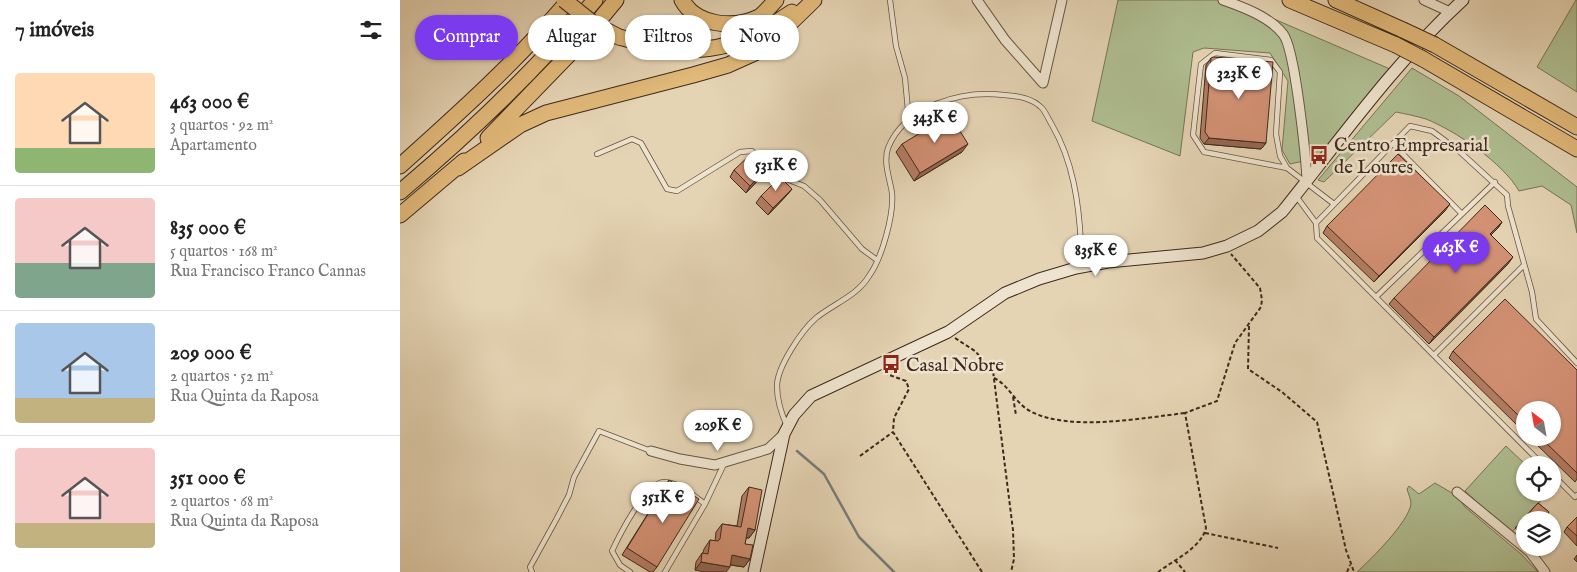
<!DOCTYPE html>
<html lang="pt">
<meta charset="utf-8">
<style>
body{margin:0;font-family:"IM FELL English",serif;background:#f2f2f2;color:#222;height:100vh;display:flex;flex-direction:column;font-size:19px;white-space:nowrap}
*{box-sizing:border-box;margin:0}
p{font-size:16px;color:#767676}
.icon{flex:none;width:28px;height:28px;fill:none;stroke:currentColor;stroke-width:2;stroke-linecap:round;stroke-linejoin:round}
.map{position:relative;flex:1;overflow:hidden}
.sheet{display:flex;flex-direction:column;background:#fff;width:400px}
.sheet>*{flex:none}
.banner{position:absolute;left:15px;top:15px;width:475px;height:45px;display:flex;gap:10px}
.needle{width:32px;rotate:329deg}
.buttons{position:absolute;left:1116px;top:401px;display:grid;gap:10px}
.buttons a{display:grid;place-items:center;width:45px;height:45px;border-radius:50%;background:#fff;box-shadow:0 1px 4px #0004;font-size:25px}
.price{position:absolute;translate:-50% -42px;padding:0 11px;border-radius:18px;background:#fff;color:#222;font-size:16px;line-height:32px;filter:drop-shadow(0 1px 2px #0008)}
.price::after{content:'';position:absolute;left:50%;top:30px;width:15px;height:11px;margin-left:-8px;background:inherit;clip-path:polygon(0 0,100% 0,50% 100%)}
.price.on{background:#7c3aed;color:#fff}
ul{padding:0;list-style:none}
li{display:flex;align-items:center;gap:15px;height:125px;padding:0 15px}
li+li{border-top:1px solid #e0e0e0}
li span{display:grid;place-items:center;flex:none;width:140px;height:100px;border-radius:5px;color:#555}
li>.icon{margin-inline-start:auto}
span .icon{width:60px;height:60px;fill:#fffc;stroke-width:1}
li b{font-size:21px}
h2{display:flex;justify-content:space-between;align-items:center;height:60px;padding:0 15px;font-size:21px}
.tag{padding:0 18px;border-radius:22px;background:#fff;box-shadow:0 1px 4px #0004;font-size:18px;line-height:45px}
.tag.on{background:#7c3aed;color:#fff}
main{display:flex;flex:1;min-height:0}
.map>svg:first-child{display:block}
</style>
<main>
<section class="sheet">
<h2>7 imóveis<svg class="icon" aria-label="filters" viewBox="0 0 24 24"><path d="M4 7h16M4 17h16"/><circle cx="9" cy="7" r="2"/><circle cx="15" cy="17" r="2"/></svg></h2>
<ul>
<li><span style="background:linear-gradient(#ffd9b3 75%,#8fb573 0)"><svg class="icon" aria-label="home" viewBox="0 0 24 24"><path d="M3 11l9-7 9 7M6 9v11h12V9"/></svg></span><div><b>463 000 €</b><p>3 quartos · 92 m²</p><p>Apartamento</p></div></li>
<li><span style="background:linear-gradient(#f6c9c9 65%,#7fa58c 0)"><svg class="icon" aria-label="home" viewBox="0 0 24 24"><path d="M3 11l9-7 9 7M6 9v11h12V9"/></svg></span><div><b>835 000 €</b><p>5 quartos · 168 m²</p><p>Rua Francisco Franco Cannas</p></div></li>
<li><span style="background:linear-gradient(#a9c7e8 75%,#c2b280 0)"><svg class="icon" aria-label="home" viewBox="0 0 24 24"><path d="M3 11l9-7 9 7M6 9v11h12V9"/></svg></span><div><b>209 000 €</b><p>2 quartos · 52 m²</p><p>Rua Quinta da Raposa</p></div></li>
<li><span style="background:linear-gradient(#f6c9c9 75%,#c2b280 0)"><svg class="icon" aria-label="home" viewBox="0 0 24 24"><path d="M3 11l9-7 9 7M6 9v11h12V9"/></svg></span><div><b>351 000 €</b><p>2 quartos · 68 m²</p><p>Rua Quinta da Raposa</p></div></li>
</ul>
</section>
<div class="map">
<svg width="1177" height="572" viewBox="0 0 1177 572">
<rect width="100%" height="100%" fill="#e5d4b4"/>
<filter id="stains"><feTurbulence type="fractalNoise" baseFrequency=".004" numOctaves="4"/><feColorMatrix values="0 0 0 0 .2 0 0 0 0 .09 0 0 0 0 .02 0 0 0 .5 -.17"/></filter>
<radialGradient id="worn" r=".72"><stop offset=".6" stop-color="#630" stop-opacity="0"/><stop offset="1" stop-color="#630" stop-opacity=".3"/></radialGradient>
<!-- green -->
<path fill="#afbe91" stroke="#767456" d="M718,0H830L990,69L917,158L890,164L882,150L888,81L870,53L804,48L793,52L780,156L692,121Z
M1176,0H1177V92L1137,67Z
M1012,68L1059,96L1177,187V233L1171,205L1142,186L1119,191C1103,163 1056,131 1026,119C1016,116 1006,114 996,112L924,182L918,180Z
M1106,446L1126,465L1125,492L1148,493L1111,533L1065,491Z
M1035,483L1057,496L1065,507L1121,554L1138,572H957C971,559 1008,523 1011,504C1011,499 1008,493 1007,489L1009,486L1019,494Z"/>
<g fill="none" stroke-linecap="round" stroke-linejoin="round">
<!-- stream -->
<path stroke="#767d7a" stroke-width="2.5" d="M397,451L424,474L459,537L494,572"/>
<!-- lane casing -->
<g stroke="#685442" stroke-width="6">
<path id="lane" d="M490,0L496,46L505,78L509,121
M993,144L1061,213
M197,154L232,139L241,143L267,189L277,191L340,152L352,151L374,174L404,186L420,200L462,249L477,260
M887,168L804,152L793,135L801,64L815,53L871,60L880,72L876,134L880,156L887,168L934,204
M896,196L916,223
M976,297L1095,182
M1034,355L1124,265
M387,426C381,413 377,401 377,386C377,367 402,330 416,318C433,304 457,296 469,276C482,258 494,215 492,193C490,179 483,163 488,148C505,105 563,90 604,95C618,96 632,98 642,108C646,113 649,120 652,125C673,161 679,203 681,245
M1143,465L917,238L916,223L1010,126L1032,131L1059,151L1107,195L1108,206L1132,292L1136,319L1177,363
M1152,474L1175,497L1177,495
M132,572L130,567L156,520L169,495L174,477L199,431L251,451
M230,572L220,565L212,551C219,536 246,482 264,482C279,482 294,496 305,504
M265,572L305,504L324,464"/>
</g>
<!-- street casing -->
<g stroke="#685442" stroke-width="11">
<path id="street" d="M577,0L605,40L643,83
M823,0C843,7 870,17 883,34C895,48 906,158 907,181
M1024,0L1050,12
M643,83L662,0
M251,451L280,459L315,465L368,449L384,434
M1057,492L1130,552L1145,572"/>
</g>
<!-- secondary casing -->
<g stroke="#3e2a1c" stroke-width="13">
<path id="secondary" d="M354,572L384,434L394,415L411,396L548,332L605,293L639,279L676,268L708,262L803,253L827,246L858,231L882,212C940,140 995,62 1063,0"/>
</g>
<!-- highway casing -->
<g stroke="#3e2a1c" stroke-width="17">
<path id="highway" d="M282,0C296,26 334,29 359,17C365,13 371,5 376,0
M890,0L996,45
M936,0L1003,30
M219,37C292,57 328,56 392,12
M1035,45L1177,127
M1023,59L1177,149
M88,138L182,41L216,0
M0,166C59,113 118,60 169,0
M58,168L120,125L146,113L293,75L328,65L357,52L381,32L414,0
M0,192C70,133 136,70 195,0
M0,215L64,161"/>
</g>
<!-- path -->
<path stroke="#3e2a1c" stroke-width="2" stroke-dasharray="4 2.5" stroke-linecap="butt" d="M849,326L848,369L882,392L917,422L946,550L954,572
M555,338L575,351L593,371L613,530L614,559L611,572
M484,373L506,381L509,389L494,418L493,432L582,572
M594,378C609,385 615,403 630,411C668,432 743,418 785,413
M613,397L616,415
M460,456L493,432
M805,533L878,548
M775,560L785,572
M758,572C774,560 801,548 806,528L785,413L817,401L835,343L861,307L862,300L860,288L831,254
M947,572L950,565"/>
<!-- lane -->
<use href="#lane" stroke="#eee3ce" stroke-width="4.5"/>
<!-- street -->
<use href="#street" stroke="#eee3ce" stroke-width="9"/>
<!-- secondary -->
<use href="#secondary" stroke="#eee3ce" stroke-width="11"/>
<!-- highway -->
<use href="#highway" stroke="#e2ba7a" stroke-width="15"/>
<!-- highway-bridge casing -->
<g stroke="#3e2a1c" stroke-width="17" stroke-linecap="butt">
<path id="highway-bridge" d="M164,0L194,24L219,37
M1003,30L1035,45
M996,45L1023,59"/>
</g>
<!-- highway-bridge -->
<use href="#highway-bridge" stroke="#e2ba7a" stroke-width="15"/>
</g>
<!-- wall -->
<path fill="#b57d64" stroke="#3e2a1c" d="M811,58L866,143L861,149L804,144L800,138L806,65Z
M502,144L562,152L514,181L496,152Z
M366,169L362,176L346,193L330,177L334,170Z
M392,189L387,195L368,215L356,203L361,196Z
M1045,211L974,282L923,233L927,226Z
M1102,222L1098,228L1091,235L1108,264L1029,344L989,304L994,298Z
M1053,351L1177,370V479L1175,482L1130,438H1152L1125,410V433L1049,358Z
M269,480L257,567L253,572H250L222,555Z
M349,487L355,530L349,538H346L345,544L350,559L344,567L330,565L295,570L296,562L302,553H303L304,549L310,540L315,541L316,532L322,524L337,526L342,496Z
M1138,503L1149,512L1143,520H1125V537L1115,528Z
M1177,517V546L1164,532L1167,527Z
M1177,555V562L1174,559Z"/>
<!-- shaded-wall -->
<path fill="#946651" stroke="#3e2a1c" d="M809,138L866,143L861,149L804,144Z
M568,144L562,152L514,181L520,173Z
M366,169L362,176L346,193L350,186Z
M392,189L387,195L368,215L373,208Z
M1050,204L1045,211L974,282L979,276Z
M1102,222L1098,228L1085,241L1090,234Z
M1113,257L1108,264L1029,344L1034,337Z
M348,528L355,530L349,538L342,537Z
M332,555L350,559L344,567L326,564Z
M301,562L330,567L326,572H304L295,570Z"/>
<!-- building -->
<path fill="#d39174" stroke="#3e2a1c" d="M813,57L873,62L866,143L809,138L805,132L811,58Z
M550,115L568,144L520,173L502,144Z
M351,154L366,169L350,186L334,170Z
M998,154L1050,204L979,276L927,226Z
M380,177L392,189L373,208L361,196Z
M1085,205L1102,222L1090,234L1113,257L1034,337L994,298Z
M1105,299L1177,370V473L1141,438H1152V410H1125V422L1053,351Z
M269,480L299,499L257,567L227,548Z
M349,487L362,490L355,530L348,528L345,544L353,545L350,559L332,555L330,567L301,562L302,553L308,554L310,540L318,541L320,539L322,524L341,527Z
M1138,503L1149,512L1142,520H1125V530L1119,524Z
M1177,517V536L1167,527Z"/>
<!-- icons -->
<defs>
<g id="bus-bare" transform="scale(1.5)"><path d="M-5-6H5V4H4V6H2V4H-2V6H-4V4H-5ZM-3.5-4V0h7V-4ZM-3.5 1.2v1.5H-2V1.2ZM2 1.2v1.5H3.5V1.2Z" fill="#8f2418" stroke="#eee3ce" stroke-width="2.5" paint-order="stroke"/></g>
</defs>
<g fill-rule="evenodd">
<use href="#bus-bare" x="919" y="155"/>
<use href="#bus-bare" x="491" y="364"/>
</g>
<g text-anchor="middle" stroke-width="5" stroke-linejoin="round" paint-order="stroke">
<!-- poi labels -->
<g font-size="19" fill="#3e2a1c" stroke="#eee3ce" text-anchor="start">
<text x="934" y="151">Centro Empresarial<tspan x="934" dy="22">de Loures</tspan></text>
<text x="506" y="371">Casal Nobre</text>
</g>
</g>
<rect width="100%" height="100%" filter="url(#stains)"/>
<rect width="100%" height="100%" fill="url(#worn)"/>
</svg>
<div class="buttons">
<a><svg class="needle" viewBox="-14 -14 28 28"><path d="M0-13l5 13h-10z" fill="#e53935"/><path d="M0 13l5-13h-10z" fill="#767676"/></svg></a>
<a><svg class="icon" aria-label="locate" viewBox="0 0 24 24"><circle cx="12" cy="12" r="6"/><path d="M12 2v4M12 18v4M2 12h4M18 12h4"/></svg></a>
<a><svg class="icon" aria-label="layers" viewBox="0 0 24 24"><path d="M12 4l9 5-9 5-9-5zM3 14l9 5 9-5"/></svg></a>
</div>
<b class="price" style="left:839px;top:100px">323K €</b>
<b class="price" style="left:535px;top:144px">343K €</b>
<b class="price" style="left:376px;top:192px">531K €</b>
<b class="price on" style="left:1056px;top:274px">463K €</b>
<b class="price" style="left:696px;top:277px">835K €</b>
<b class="price" style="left:318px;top:452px">209K €</b>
<b class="price" style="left:263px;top:524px">351K €</b>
<div class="banner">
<a class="tag on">Comprar</a>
<a class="tag">Alugar</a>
<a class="tag">Filtros</a>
<a class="tag">Novo</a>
</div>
</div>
</main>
